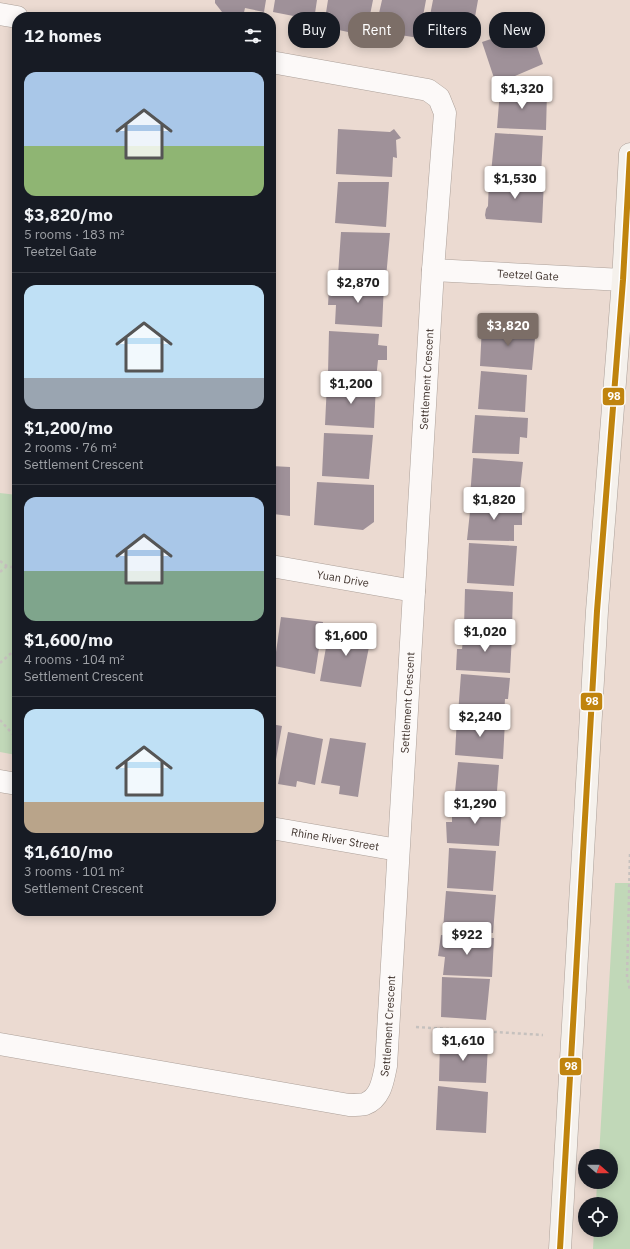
<!DOCTYPE html>
<meta charset="utf-8">
<style>
body{margin:0;font-family:"IBM Plex Sans",sans-serif;background:#242831;color:#f1f3f6;height:100vh;display:flex;flex-direction:column;font-size:15px;white-space:nowrap}
*{box-sizing:border-box;margin:0}
p{font-size:13px;color:#9ea1a6}
.icon{flex:none;width:22px;height:22px;fill:none;stroke:currentColor;stroke-width:2;stroke-linecap:round;stroke-linejoin:round}
.map{position:relative;flex:1;overflow:hidden}
.side{position:absolute;left:12px;top:12px;width:264px;height:904px;display:flex;flex-direction:column;background:#171b24;border-radius:16px;box-shadow:0 2px 10px #0003}
.side>*{flex:none}
.top-card{position:absolute;left:288px;top:12px;width:282px;height:36px;display:flex;gap:8px}
.needle{width:26px;rotate:110deg}
.buttons{position:absolute;left:578px;top:1149px;display:grid;gap:8px}
.buttons a{display:grid;place-items:center;width:40px;height:40px;border-radius:50%;background:#171b24;box-shadow:0 2px 10px #0003;font-size:20px}
.price{position:absolute;translate:-50% -34px;padding:0 9px;border-radius:4px;background:#fff;color:#222;font-size:13px;line-height:26px;filter:drop-shadow(0 1px 2px #0008)}
.price::after{content:'';position:absolute;left:50%;top:24px;width:12px;height:9px;margin-left:-6px;background:inherit;clip-path:polygon(0 0,100% 0,50% 100%)}
.price.selected{background:#7c6e67;color:#fff}
ul{padding:0;list-style:none}
li{display:grid;align-content:center;gap:8px;height:212px;padding:0 12px}
li+li{border-top:1px solid #363941}
li span{display:grid;place-items:center;height:124px;border-radius:12px;color:#555}
li>.icon{margin-inline-start:auto}
span .icon{width:72px;height:72px;fill:#fffc;stroke-width:1}
li b{font-size:17px}
h2{display:flex;justify-content:space-between;align-items:center;height:48px;padding:0 12px;font-size:17px}
.pill{padding:0 14px;border-radius:16px;background:#171b24;box-shadow:0 2px 10px #0003;font-size:14px;line-height:36px}
.pill.selected{background:#7c6e67;color:#fff}
.map>svg:first-child{display:block}
</style>
<div class="map">
<svg width="630" height="1249" viewBox="0 0 630 1249">
<rect width="100%" height="100%" fill="#ebdad1"/>
<!-- green -->
<path fill="#c1d8b8" d="M0,493L17,495V754L16,755L0,752Z
M615,883H630V1249H593L594,1230H611V1204H596L597,1182H611V1156H599Z"/>
<!-- building -->
<path fill="#9f9199" d="M215,0H266L264,12L245,8L243,17L222,12L215,3Z
M275,0H317L314,20L273,12Z
M328,0H373L368,25L350,22L348,32L334,29L335,20L325,19Z
M382,0H426L419,38L375,31Z
M433,0H478L470,45L426,36Z
M530,26L543,64L496,84L482,42Z
M500,90L547,92L546,130L497,128Z
M338,129L390,132L394,129L401,138L396,140L397,158L393,157L392,177L336,174Z
M495,133L543,136L541,175L491,173Z
M489,178L544,181L542,223L486,219L485,215L486,209L488,206Z
M338,182H389L386,227L335,223Z
M341,232L390,233L386,278L338,275Z
M338,281L384,284L382,327L335,324L336,305H328L329,288L337,289Z
M482,325L536,328L532,370L480,366Z
M329,331L379,334L378,345L387,346V360H378L376,379L328,373Z
M481,371L527,375L525,412L478,409Z
M327,383L376,384L374,428L325,425Z
M475,415L528,418L527,438L520,437L519,454L472,453Z
M324,433L373,435L369,479L322,476Z
M473,458L523,462L519,499L470,497Z
M271,466L290,467V516L273,514L272,520H271Z
M317,482L374,485V522L363,530L314,525Z
M471,502L522,504V525H514V541L467,540Z
M469,543L517,546L514,586L467,583Z
M465,589L513,592L512,629L464,627Z
M281,617L323,622L315,674L274,666Z
M271,619L274,620L272,632H271Z
M330,625L358,632L363,629L369,632L371,637L361,687L320,681Z
M464,631L512,635L510,673L456,670L457,649H462Z
M461,674L510,678L508,699H505L504,717L458,714Z
M457,717L505,721L503,759L455,755Z
M271,724L282,726L273,776H271Z
M288,732L323,739L315,785L297,781L296,787L278,784Z
M330,738L366,743L358,797L339,794L340,786L321,783Z
M458,762L499,765L496,804L454,802Z
M452,803L502,808L499,846L447,843L446,822H452Z
M449,848L496,851L493,891L447,888Z
M446,891L496,895L493,933L443,929Z
M441,935L494,938L492,977L443,975L445,957L438,956Z
M442,977L490,979L486,1020L441,1017Z
M440,1041L488,1045L486,1083L439,1081Z
M438,1086L488,1092L486,1133L436,1130Z"/>
<g fill="none" stroke-linecap="round" stroke-linejoin="round">
<!-- street casing -->
<g stroke="#aca099" stroke-width="23">
<g id="street">
<path d="M0,14L17,17"/>
<path id="s1" d="M433,270L623,280"/>
<path id="s2" d="M271,566L414,591"/>
<path d="M0,781L17,784"/>
<path id="s3" d="M271,828L398,850"/>
<path id="s4" d="M0,1044L349,1105C354,1105 361,1105 365,1104C381,1098 383,1080 386,1066L433,270L445,113L439,98L428,90L271,62"/>
</g>
</g>
<!-- secondary casing -->
<g stroke="#aca099" stroke-width="23">
<path id="secondary" d="M560,1249L597,611L623,280L630,154"/>
</g>
<!-- path -->
<path stroke="#c6c1be" stroke-width="2.5" stroke-dasharray="3 3" stroke-linecap="butt" d="M0,561L7,566L17,568
M0,572L7,566
M0,663L17,648
M0,720L17,739
M630,854L627,977L630,990
M416,1027L543,1035"/>
<!-- street -->
<use href="#street" stroke="#fcf9f8" stroke-width="22"/>
<!-- secondary -->
<use href="#secondary" stroke="#f5f1ec" stroke-width="22"/>
<!-- bus-1 casing -->
<g stroke="#fff" stroke-width="9">
<path id="bus-1" d="M560,1249L597,611L623,280L630,154"/>
</g>
<!-- bus-1 -->
<use href="#bus-1" stroke="#c0840e" stroke-width="6"/>
</g>
<g text-anchor="middle" stroke-width="4" stroke-linejoin="round" paint-order="stroke">
<!-- street labels -->
<g font-size="11" fill="#40342e" stroke="#fff">
<text dy="4" stroke="none"><textPath href="#s1" startOffset="95">Teetzel Gate</textPath></text>
<text dy="4" stroke="none"><textPath href="#s4" startOffset="1104">Settlement Crescent</textPath></text>
<text dy="4" stroke="none"><textPath href="#s2" startOffset="73">Yuan Drive</textPath></text>
<text dy="4" stroke="none"><textPath href="#s4" startOffset="780">Settlement Crescent</textPath></text>
<text dy="4" stroke="none"><textPath href="#s3" startOffset="65">Rhine River Street</textPath></text>
<text dy="4" stroke="none"><textPath href="#s4" startOffset="456">Settlement Crescent</textPath></text>
</g>
</g>
<g stroke="#fff" stroke-width="1.5">
<rect x="602" y="387" width="23" height="19" rx="4" fill="#c0840e"/>
<rect x="580" y="692" width="23" height="19" rx="4" fill="#c0840e"/>
<rect x="559" y="1057" width="23" height="19" rx="4" fill="#c0840e"/>
</g>
<g font-size="11" text-anchor="middle" font-weight="bold" fill="#fff">
<text x="614" y="400">98</text>
<text x="592" y="705">98</text>
<text x="571" y="1070">98</text>
</g>
</svg>
<div class="buttons">
<a><svg class="needle" viewBox="-14 -14 28 28"><path d="M0-13l5 13h-10z" fill="#e53935"/><path d="M0 13l5-13h-10z" fill="#9ea1a6"/></svg></a>
<a><svg class="icon" aria-label="locate" viewBox="0 0 24 24"><circle cx="12" cy="12" r="6"/><path d="M12 2v4M12 18v4M2 12h4M18 12h4"/></svg></a>
</div>
<b class="price" style="left:522px;top:110px">$1,320</b>
<b class="price" style="left:515px;top:200px">$1,530</b>
<b class="price" style="left:358px;top:304px">$2,870</b>
<b class="price selected" style="left:508px;top:347px">$3,820</b>
<b class="price" style="left:351px;top:405px">$1,200</b>
<b class="price" style="left:494px;top:521px">$1,820</b>
<b class="price" style="left:485px;top:653px">$1,020</b>
<b class="price" style="left:346px;top:657px">$1,600</b>
<b class="price" style="left:480px;top:738px">$2,240</b>
<b class="price" style="left:475px;top:825px">$1,290</b>
<b class="price" style="left:467px;top:956px">$922</b>
<b class="price" style="left:463px;top:1062px">$1,610</b>
<div class="top-card">
<a class="pill">Buy</a>
<a class="pill selected">Rent</a>
<a class="pill">Filters</a>
<a class="pill">New</a>
</div>
<section class="side">
<h2>12 homes<svg class="icon" aria-label="filters" viewBox="0 0 24 24"><path d="M4 7h16M4 17h16"/><circle cx="9" cy="7" r="2"/><circle cx="15" cy="17" r="2"/></svg></h2>
<ul>
<li><span style="background:linear-gradient(#a9c7e8 60%,#8fb573 0)"><svg class="icon" aria-label="home" viewBox="0 0 24 24"><path d="M3 11l9-7 9 7M6 9v11h12V9"/></svg></span><div><b>$3,820/mo</b><p>5 rooms · 183 m²</p><p>Teetzel Gate</p></div></li>
<li><span style="background:linear-gradient(#bfe0f5 75%,#9aa5b1 0)"><svg class="icon" aria-label="home" viewBox="0 0 24 24"><path d="M3 11l9-7 9 7M6 9v11h12V9"/></svg></span><div><b>$1,200/mo</b><p>2 rooms · 76 m²</p><p>Settlement Crescent</p></div></li>
<li><span style="background:linear-gradient(#a9c7e8 60%,#7fa58c 0)"><svg class="icon" aria-label="home" viewBox="0 0 24 24"><path d="M3 11l9-7 9 7M6 9v11h12V9"/></svg></span><div><b>$1,600/mo</b><p>4 rooms · 104 m²</p><p>Settlement Crescent</p></div></li>
<li><span style="background:linear-gradient(#bfe0f5 75%,#b9a48a 0)"><svg class="icon" aria-label="home" viewBox="0 0 24 24"><path d="M3 11l9-7 9 7M6 9v11h12V9"/></svg></span><div><b>$1,610/mo</b><p>3 rooms · 101 m²</p><p>Settlement Crescent</p></div></li>
</ul>
</section>
</div>
